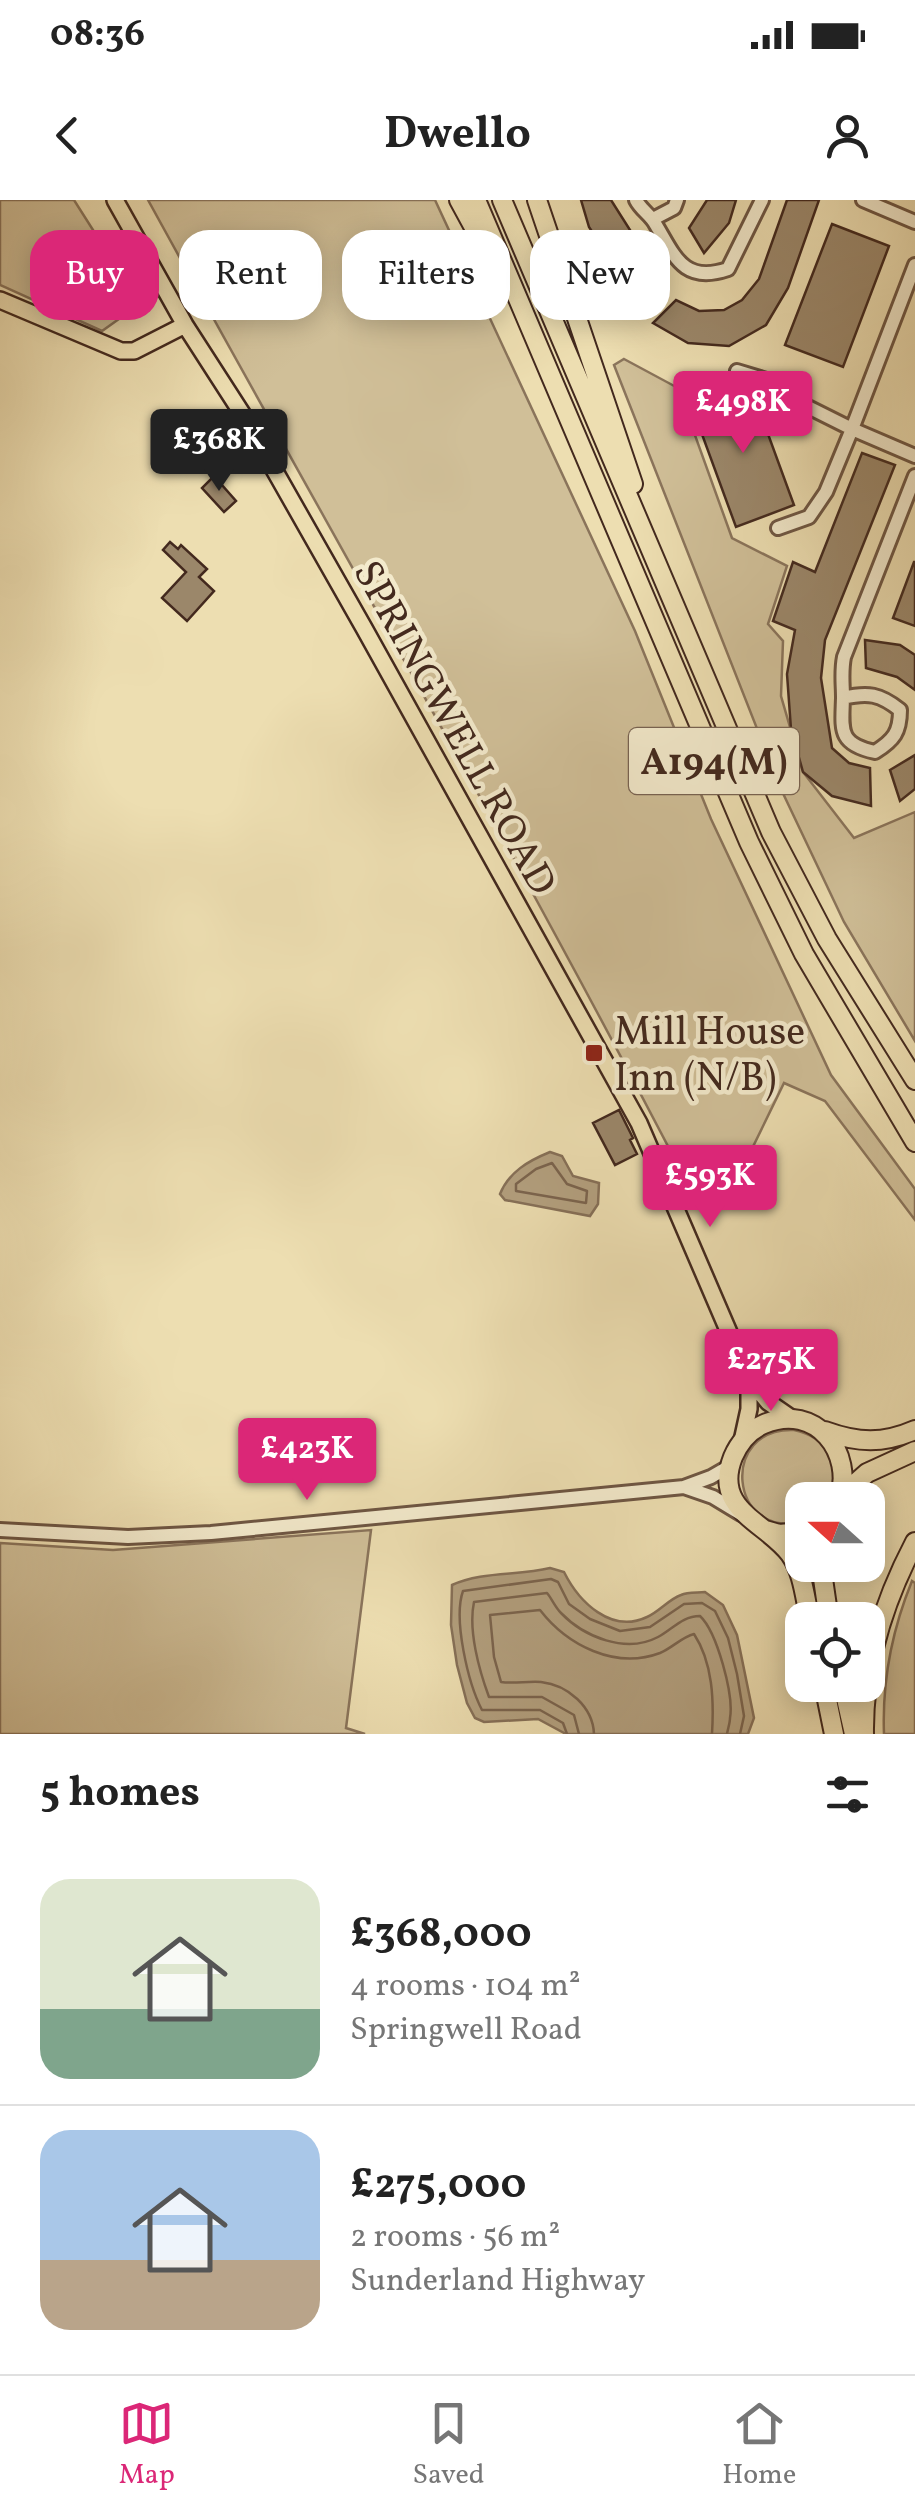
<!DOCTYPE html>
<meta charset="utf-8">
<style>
body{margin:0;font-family:Vollkorn,serif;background:#f2f2f2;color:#222;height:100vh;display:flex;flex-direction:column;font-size:38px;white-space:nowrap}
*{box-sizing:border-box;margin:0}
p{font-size:32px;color:#767676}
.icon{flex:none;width:55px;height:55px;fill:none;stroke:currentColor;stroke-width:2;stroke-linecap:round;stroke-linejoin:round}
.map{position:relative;height:1534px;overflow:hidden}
.side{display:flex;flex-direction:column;background:#fff;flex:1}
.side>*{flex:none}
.top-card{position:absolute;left:30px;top:30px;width:855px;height:90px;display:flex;gap:20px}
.needle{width:65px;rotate:291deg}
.controls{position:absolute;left:785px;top:1282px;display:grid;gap:20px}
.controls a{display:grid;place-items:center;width:100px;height:100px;border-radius:20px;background:#fff;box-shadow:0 5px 25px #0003;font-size:50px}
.price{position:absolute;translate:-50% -85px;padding:0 22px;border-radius:10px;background:#db2777;color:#fff;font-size:32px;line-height:65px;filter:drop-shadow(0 2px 5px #0008)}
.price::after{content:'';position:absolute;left:50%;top:60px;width:30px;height:22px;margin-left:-15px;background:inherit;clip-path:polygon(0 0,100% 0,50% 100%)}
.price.on{background:#222;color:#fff}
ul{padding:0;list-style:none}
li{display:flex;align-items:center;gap:30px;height:250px;padding:0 40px}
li+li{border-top:2px solid #e0e0e0}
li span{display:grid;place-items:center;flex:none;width:280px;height:200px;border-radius:30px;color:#555}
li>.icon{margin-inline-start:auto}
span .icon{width:120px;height:120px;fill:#fffc;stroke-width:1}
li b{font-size:42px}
h2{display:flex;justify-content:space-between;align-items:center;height:120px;padding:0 40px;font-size:42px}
.tag{padding:0 35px;border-radius:30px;background:#fff;box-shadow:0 5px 25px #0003;font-size:35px;line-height:90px}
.tag.on{background:#db2777;color:#fff}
.status{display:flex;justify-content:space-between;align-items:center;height:70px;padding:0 50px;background:#fff;direction:ltr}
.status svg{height:28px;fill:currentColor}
header{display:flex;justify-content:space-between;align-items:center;height:130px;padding:0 40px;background:#fff;font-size:45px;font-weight:700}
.menu{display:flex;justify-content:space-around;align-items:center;height:140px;border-top:2px solid #e0e0e0;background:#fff;font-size:28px;color:#767676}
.menu a{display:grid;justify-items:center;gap:5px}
.menu .on{color:#db2777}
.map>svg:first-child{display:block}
</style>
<div class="status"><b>08:36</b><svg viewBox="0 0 49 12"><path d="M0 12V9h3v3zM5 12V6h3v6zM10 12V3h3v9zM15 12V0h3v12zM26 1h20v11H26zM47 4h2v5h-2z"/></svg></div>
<header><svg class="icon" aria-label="back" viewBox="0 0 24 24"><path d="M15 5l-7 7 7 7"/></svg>Dwello<svg class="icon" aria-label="person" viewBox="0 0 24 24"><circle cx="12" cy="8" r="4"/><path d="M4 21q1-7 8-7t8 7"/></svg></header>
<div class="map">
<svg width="915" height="1534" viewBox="0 0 915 1534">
<rect width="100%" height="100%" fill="#eddeb1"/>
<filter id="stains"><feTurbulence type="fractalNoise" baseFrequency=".002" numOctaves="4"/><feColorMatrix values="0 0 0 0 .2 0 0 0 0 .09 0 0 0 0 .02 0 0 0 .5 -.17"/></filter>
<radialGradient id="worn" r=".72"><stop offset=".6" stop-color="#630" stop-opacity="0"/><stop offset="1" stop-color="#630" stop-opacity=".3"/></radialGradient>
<!-- green -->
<path fill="#d0bf98" stroke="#8a745b" stroke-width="2.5" d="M0,0H74L140,104L102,131L0,85Z
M148,0H435L635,431L711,619L831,875L915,989V1020L825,901L784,883L745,963L684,977C513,647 327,326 148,0Z
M624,159L678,188L732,338L787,366L768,424L783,441L781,496L803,572L854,638L915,612V841L844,722L780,587L614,165Z
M794,1230C830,1237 840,1268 830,1300H802V1322C729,1339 719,1227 794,1230Z
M371,1330L346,1528L365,1534H0V1343L113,1350Z
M912,1381L915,1383V1534H884C882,1481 892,1430 912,1381Z"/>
<!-- water -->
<path fill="#b3a07f" stroke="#867058" stroke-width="2.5" d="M550,952L562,956L573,976L599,983L598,1004L590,1016L505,1000L500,994C509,972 528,961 550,952Z
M550,1368L564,1372C579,1402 611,1434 647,1417C659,1412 669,1399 681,1395C688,1392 698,1393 705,1392L723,1405L737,1435L754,1518L748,1534H566L538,1519L484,1522L475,1518L467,1503L457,1465L451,1425L452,1385C482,1371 518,1376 550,1368Z"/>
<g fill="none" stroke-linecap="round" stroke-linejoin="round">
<!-- shore -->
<path stroke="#7b644e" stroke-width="2.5" d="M552,963L567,984L587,991L586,1003L516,991V984L536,969Z
M567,1534L563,1523L540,1510H482C468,1483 453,1419 463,1391L551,1379L558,1382L569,1404L590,1419L620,1431L650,1427L684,1404L702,1403L715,1411L728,1438L737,1474L744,1516L740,1534
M579,1534L574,1515L542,1497H489C479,1470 468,1430 474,1402L547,1393C552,1399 555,1407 561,1413C584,1437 626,1454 658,1437C673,1429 682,1416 700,1416C717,1432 734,1495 730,1518C730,1523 728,1528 727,1534
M594,1534C593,1507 568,1485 541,1482C527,1481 514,1484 501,1482L494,1457L490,1415L540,1410C567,1445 615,1470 660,1453C672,1448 682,1437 694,1434C713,1463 714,1501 712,1534"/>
</g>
<!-- building -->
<path fill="#9b876a" stroke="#43291e" stroke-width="2.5" d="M581,0H611L668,90L642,108L589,27Z
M707,0H736L729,23L704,53L689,28Z
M787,0H819L788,88L766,125L729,146L688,143L653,123L676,100L699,111L724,110L742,100L759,79Z
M832,24L889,46L843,167L785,145Z
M750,185L794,305L736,327L692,207Z
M862,253L895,265L825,440L821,478L832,548L849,563L870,568L871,606L832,596L803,572L791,529L787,474L795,430L773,421L793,362L815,372Z
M214,276L236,301L224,312L202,288Z
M170,342L178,349L181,345L207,369L199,377L214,391L187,421L162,398L186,372L163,350Z
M914,362H915V426L893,418Z
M865,440L900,445L915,455V490L897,477L866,468Z
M915,555V589L900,601L890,570Z
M619,910L633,938L630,940L637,954L615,965L593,923Z"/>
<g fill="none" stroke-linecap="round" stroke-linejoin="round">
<!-- minor casing -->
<g stroke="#6e5643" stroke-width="18">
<path id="minor" d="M636,0C641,10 651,15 656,25C675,57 684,84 728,69L762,0
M863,0L915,22
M653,19L674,8L677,0
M915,65L852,229L915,256
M737,171L773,182L800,203L852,229L826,292L809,317L778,328
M843,498C868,492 880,494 900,510C900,532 894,540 875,552C838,544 842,530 843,498C843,484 841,472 844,457L915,276
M684,1287L713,1297L741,1314
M0,1330L128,1337L211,1333L684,1287L711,1277L730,1266"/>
</g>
<!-- major casing -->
<g stroke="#43291e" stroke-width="20">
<path id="major" d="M115,0L185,125L243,215L364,428L639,923L749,1179L768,1202L794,1220
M0,100L121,151H134L185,125
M742,1241L749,1209V1179"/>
</g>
<!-- highway casing -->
<g stroke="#43291e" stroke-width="22">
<path id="highway" d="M459,0L490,57
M476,0L749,642L804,754L915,942
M502,0L771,632L827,739L915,880
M537,0L633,284
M825,1231C858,1243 883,1244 915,1230
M840,1297L867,1273L915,1251
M765,1330L779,1334L802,1332
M821,1365L829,1420
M810,1420C805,1399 803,1372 790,1354C766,1322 712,1310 733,1257C739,1243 750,1230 764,1224C816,1202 855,1253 839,1300
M824,1485L834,1534
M843,1485L854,1534
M864,1534C863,1467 884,1401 915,1342"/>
</g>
<!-- minor -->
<use href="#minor" stroke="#f3eacc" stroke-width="12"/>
<!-- major -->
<use href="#major" stroke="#eddeb1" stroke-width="15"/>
<!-- highway -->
<use href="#highway" stroke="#eddeb1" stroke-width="18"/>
</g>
<!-- markers -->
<rect fill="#8f2418" stroke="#f3eacc" stroke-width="4" x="584" y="843" width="20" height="20" rx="5"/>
<g text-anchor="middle" stroke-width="9" stroke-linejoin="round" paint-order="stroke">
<!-- shield labels -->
<rect fill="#f3eacc" stroke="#786352" stroke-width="2.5" x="629" y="528" width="170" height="66" rx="8"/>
<g font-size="38" font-weight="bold" fill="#43291e">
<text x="714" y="574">A194(M)</text>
</g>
<!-- street labels -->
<g font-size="40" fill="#43291e" stroke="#f3eacc">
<text transform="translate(456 527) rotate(61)" y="14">SPRINGWELL ROAD</text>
</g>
<!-- poi labels -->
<g font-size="40" fill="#43291e" stroke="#f3eacc" text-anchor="start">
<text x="614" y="844">Mill House<tspan x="614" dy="46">Inn (N/B)</tspan></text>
</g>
</g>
<rect width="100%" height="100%" filter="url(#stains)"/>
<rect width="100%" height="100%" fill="url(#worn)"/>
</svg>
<div class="controls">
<a><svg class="needle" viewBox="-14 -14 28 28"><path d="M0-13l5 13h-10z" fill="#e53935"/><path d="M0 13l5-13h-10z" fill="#767676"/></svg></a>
<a><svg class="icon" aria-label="locate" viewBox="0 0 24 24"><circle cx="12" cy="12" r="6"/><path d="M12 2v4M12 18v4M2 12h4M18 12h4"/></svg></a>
</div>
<b class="price" style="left:743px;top:256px">£498K</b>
<b class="price on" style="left:219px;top:294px">£368K</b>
<b class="price" style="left:710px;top:1030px">£593K</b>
<b class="price" style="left:771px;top:1214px">£275K</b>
<b class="price" style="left:307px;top:1303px">£423K</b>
<div class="top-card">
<a class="tag on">Buy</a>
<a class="tag">Rent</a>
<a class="tag">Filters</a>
<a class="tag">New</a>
</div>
</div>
<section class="side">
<h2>5 homes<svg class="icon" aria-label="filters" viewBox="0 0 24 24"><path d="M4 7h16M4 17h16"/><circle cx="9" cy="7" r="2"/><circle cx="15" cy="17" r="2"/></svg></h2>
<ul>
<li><span style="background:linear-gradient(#dfe7d0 65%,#7fa58c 0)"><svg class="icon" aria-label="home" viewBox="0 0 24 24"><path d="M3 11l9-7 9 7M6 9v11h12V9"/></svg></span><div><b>£368,000</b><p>4 rooms · 104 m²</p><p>Springwell Road</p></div></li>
<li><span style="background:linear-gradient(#a9c7e8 65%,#b9a48a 0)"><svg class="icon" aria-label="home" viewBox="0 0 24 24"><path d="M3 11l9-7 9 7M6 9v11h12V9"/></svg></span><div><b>£275,000</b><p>2 rooms · 56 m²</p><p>Sunderland Highway</p></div></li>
</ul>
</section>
<nav class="menu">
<a class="on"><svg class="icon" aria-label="map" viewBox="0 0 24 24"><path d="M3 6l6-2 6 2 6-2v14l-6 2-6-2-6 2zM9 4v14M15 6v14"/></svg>Map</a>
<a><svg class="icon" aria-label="saved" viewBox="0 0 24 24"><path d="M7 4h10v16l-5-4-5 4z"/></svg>Saved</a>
<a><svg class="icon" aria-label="home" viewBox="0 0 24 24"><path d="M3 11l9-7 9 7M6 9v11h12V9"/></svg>Home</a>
</nav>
